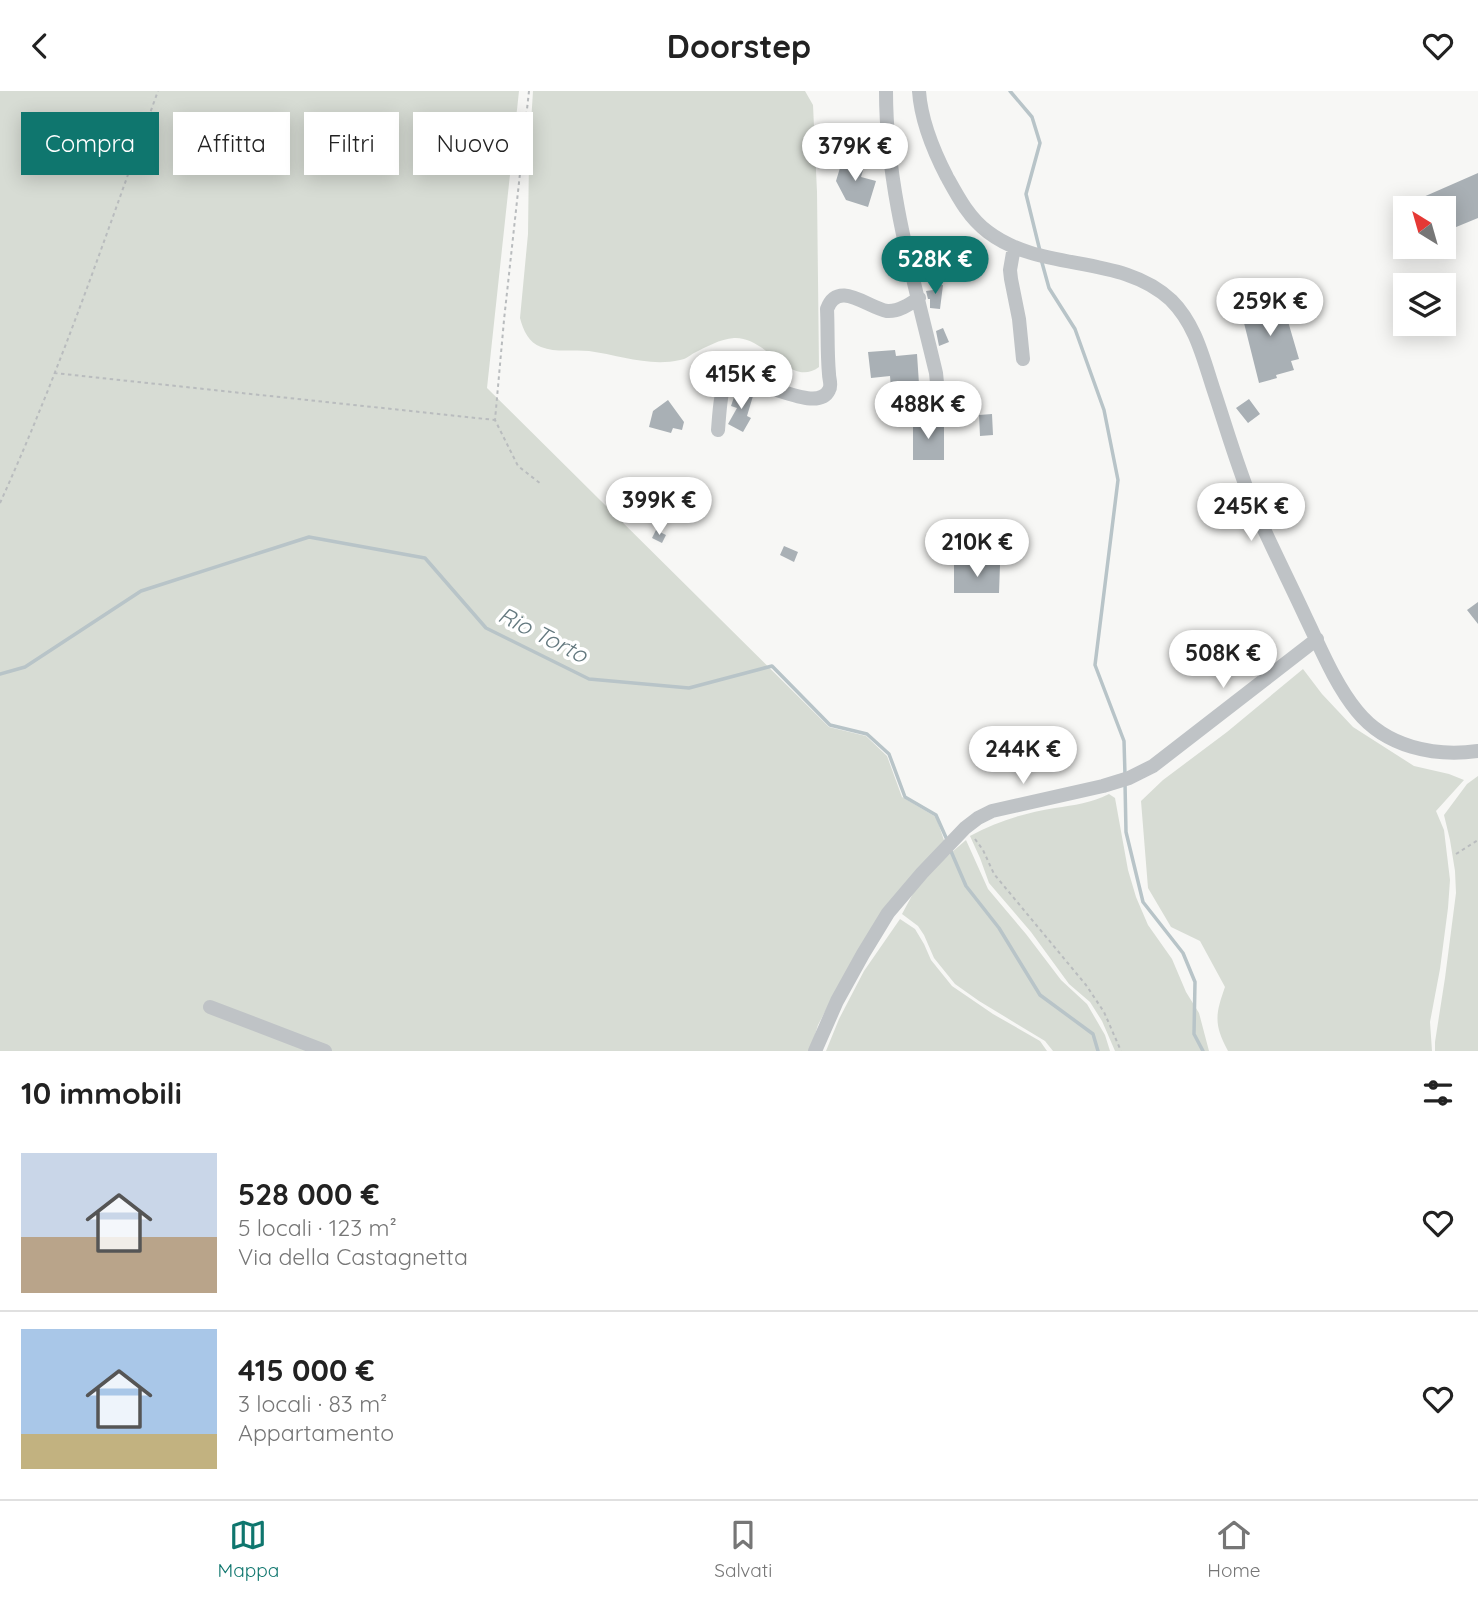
<!DOCTYPE html>
<html lang="it">
<meta charset="utf-8">
<style>
body{margin:0;font-family:Quicksand,sans-serif;background:#f2f2f2;color:#222;height:100vh;display:flex;flex-direction:column;font-size:26px;white-space:nowrap}
*{box-sizing:border-box;margin:0}
p{font-size:23px;color:#767676}
.icon{flex:none;width:38px;height:38px;fill:none;stroke:currentColor;stroke-width:2;stroke-linecap:round;stroke-linejoin:round}
.map{position:relative;height:960px;overflow:hidden}
.drawer{display:flex;flex-direction:column;background:#fff;flex:1}
.drawer>*{flex:none}
.hud{position:absolute;left:21px;top:21px;width:700px;height:63px;display:flex;gap:14px}
.needle{width:46px;rotate:323deg}
.tools{position:absolute;left:1393px;top:105px;display:grid;gap:14px}
.tools a{display:grid;place-items:center;width:63px;height:63px;border-radius:0px;background:#fff;box-shadow:0 4px 18px #0003;font-size:35px}
.price{position:absolute;translate:-50% -60px;padding:0 16px;border-radius:24px;background:#fff;color:#222;font-size:23px;line-height:46px;filter:drop-shadow(0 2px 4px #0008)}
.price::after{content:'';position:absolute;left:50%;top:42px;width:21px;height:16px;margin-left:-10px;background:inherit;clip-path:polygon(0 0,100% 0,50% 100%)}
.price.current{background:#0f766e;color:#fff}
ul{padding:0;list-style:none}
li{display:flex;align-items:center;gap:21px;height:175px;padding:0 21px}
li+li{border-top:2px solid #e0e0e0}
li span{display:grid;place-items:center;flex:none;width:196px;height:140px;border-radius:0px;color:#555}
li>.icon{margin-inline-start:auto}
span .icon{width:84px;height:84px;fill:#fffc;stroke-width:1}
li b{font-size:30px}
h2{display:flex;justify-content:space-between;align-items:center;height:84px;padding:0 21px;font-size:30px}
.tag{padding:0 24px;border-radius:0px;background:#fff;box-shadow:0 4px 18px #0003;font-size:24px;line-height:63px}
.tag.current{background:#0f766e;color:#fff}
header{display:flex;justify-content:space-between;align-items:center;height:91px;padding:0 21px;background:#fff;font-size:32px;font-weight:800}
.dock{display:flex;justify-content:space-around;align-items:center;height:98px;border-top:2px solid #e0e0e0;background:#fff;font-size:19px;color:#767676}
.dock a{display:grid;justify-items:center;gap:4px}
.dock .current{color:#0f766e}
.map>svg:first-child{display:block}
</style>
<header><svg class="icon" aria-label="back" viewBox="0 0 24 24"><path d="M15 5l-7 7 7 7"/></svg>Doorstep<svg class="icon" aria-label="heart" viewBox="0 0 24 24"><path d="M12 20l-8-8c-3-5 5-10 8-4 3-6 11-1 8 4z"/></svg></header>
<div class="map">
<svg width="1478" height="960" viewBox="0 0 1478 960">
<rect width="100%" height="100%" fill="#f7f7f5"/>
<!-- green -->
<path fill="#d7dcd4" d="M0,0H519L487,297L829,636L866,645L887,665L902,706L936,726L945,752L848,877L818,934L810,960H0Z
M533,0H805L813,14L817,101L819,276C790,298 767,245 734,247C720,248 706,256 694,262C689,265 686,268 680,269C649,276 619,264 589,260C574,258 556,262 541,256C529,252 523,239 520,227L528,143L529,65Z
M1303,578L1322,603L1353,636L1414,675L1449,683L1464,689L1436,720L1444,739L1450,789L1448,817L1440,878L1430,931L1432,960H1228C1214,934 1215,924 1225,896L1200,850L1171,836L1148,797L1141,710L1163,689L1227,641Z
M1478,685V960H1435V951L1445,887L1456,802L1455,780L1450,749L1444,724L1467,693Z
M1109,703L1115,707L1128,779L1136,806L1148,834L1172,868L1186,901L1199,922L1209,960H1115L1102,930L1090,911L1069,893L1031,841L989,792L980,767L970,745C997,730 1025,722 1055,717C1074,714 1092,712 1109,703Z
M966,749L988,798L1026,843L1061,889L1087,913L1105,944L1110,960H1053L1045,950L979,910L955,893L934,867L924,844L918,835L902,823L916,797L945,767Z
M900,828L915,838L924,853L931,869L952,895L993,923L1040,950L1047,960H826L839,928L864,880Z"/>
<g fill="none" stroke-linecap="round" stroke-linejoin="round">
<!-- stream -->
<path stroke="#b8c4c8" stroke-width="3.5" d="M1010,0L1032,26L1040,52L1026,103L1040,160
M1041,168L1049,197L1075,238L1104,319L1118,389L1095,574L1124,650L1125,684
M0,583L25,576L141,500L309,446L425,467L486,537L589,588L689,597L772,575L830,634L867,643L889,663L905,706L936,724L948,751
M1125,692L1126,741L1143,811L1183,862L1195,891L1194,943L1203,960
M950,758L966,795L999,837L1040,904L1093,943L1098,960"/>
</g>
<!-- building -->
<path fill="#a9b0b5" d="M843,67L865,73L861,86L876,90L868,116L846,109L836,90Z
M1478,82V127L1444,141V117H1426L1421,107Z
M934,193L943,194L940,218L930,217V208H928L926,200L933,199Z
M1280,203L1299,268L1291,270L1294,279L1276,284L1277,287L1259,292L1240,216Z
M943,237L949,251L939,255L936,240Z
M895,259L896,265L917,263L920,308L892,311L890,285L871,287L868,261Z
M736,300L753,305L747,325L751,327L743,341L728,333L737,317L731,315Z
M1249,308L1260,323L1248,332L1236,317Z
M668,309L684,331L682,339L673,337L671,342L649,336L653,320Z
M992,323L993,344L980,345L979,324Z
M913,331H944V369H913Z
M656,439L666,444L662,452L652,447Z
M784,455L798,461L794,471L780,464Z
M954,473L1000,474L999,502H954Z
M1478,511V533L1467,519Z"/>
<g fill="none" stroke-linecap="round" stroke-linejoin="round">
<!-- path -->
<path stroke="#b9bcbe" stroke-width="2" stroke-dasharray="3.5 3.5" stroke-linecap="butt" d="M529,0L504,229L495,329L518,375L541,393
M54,282L495,329
M0,412C61,278 108,138 158,0
M975,748L983,759L994,783L1086,894L1104,921L1121,960
M1456,763L1478,749"/>
<!-- minor -->
<path stroke="#bfc3c6" stroke-width="14" d="M886,0C886,97 914,189 936,282L937,292L936,320
M919,0C921,30 933,59 947,86C958,106 969,127 988,141C1042,182 1121,162 1171,209C1196,234 1203,267 1214,300C1227,339 1238,378 1254,416C1270,453 1289,490 1306,527C1321,558 1335,593 1357,620C1386,656 1434,666 1478,660
M1014,156L1010,179L1011,188L1019,228L1023,268
M718,339C719,329 720,297 727,292C745,276 816,327 829,299C832,294 829,288 829,283C827,261 828,239 827,218C838,188 868,217 887,220C898,221 910,213 919,207
M210,916L325,960
M815,960L837,910L863,863L888,822L922,782L965,737L978,727L992,720L1103,695L1129,687L1153,675L1317,548"/>
</g>
<g text-anchor="middle" stroke-width="7" stroke-linejoin="round" paint-order="stroke">
<!-- water labels -->
<g font-size="23" font-style="italic" fill="#64797f" stroke="#fff">
<text transform="translate(543 544) rotate(27)" y="8">Rio Torto</text>
</g>
</g>
</svg>
<div class="tools">
<a><svg class="needle" viewBox="-14 -14 28 28"><path d="M0-13l5 13h-10z" fill="#e53935"/><path d="M0 13l5-13h-10z" fill="#767676"/></svg></a>
<a><svg class="icon" aria-label="layers" viewBox="0 0 24 24"><path d="M12 4l9 5-9 5-9-5zM3 14l9 5 9-5"/></svg></a>
</div>
<b class="price" style="left:855px;top:92px">379K €</b>
<b class="price current" style="left:935px;top:205px">528K €</b>
<b class="price" style="left:1270px;top:247px">259K €</b>
<b class="price" style="left:741px;top:320px">415K €</b>
<b class="price" style="left:928px;top:350px">488K €</b>
<b class="price" style="left:659px;top:446px">399K €</b>
<b class="price" style="left:1251px;top:452px">245K €</b>
<b class="price" style="left:977px;top:488px">210K €</b>
<b class="price" style="left:1223px;top:599px">508K €</b>
<b class="price" style="left:1023px;top:695px">244K €</b>
<div class="hud">
<a class="tag current">Compra</a>
<a class="tag">Affitta</a>
<a class="tag">Filtri</a>
<a class="tag">Nuovo</a>
</div>
</div>
<section class="drawer">
<h2>10 immobili<svg class="icon" aria-label="filters" viewBox="0 0 24 24"><path d="M4 7h16M4 17h16"/><circle cx="9" cy="7" r="2"/><circle cx="15" cy="17" r="2"/></svg></h2>
<ul>
<li><span style="background:linear-gradient(#c9d6e8 60%,#b9a48a 0)"><svg class="icon" aria-label="home" viewBox="0 0 24 24"><path d="M3 11l9-7 9 7M6 9v11h12V9"/></svg></span><div><b>528 000 €</b><p>5 locali · 123 m²</p><p>Via della Castagnetta</p></div><svg class="icon" aria-label="heart" viewBox="0 0 24 24"><path d="M12 20l-8-8c-3-5 5-10 8-4 3-6 11-1 8 4z"/></svg></li>
<li><span style="background:linear-gradient(#a9c7e8 75%,#c2b280 0)"><svg class="icon" aria-label="home" viewBox="0 0 24 24"><path d="M3 11l9-7 9 7M6 9v11h12V9"/></svg></span><div><b>415 000 €</b><p>3 locali · 83 m²</p><p>Appartamento</p></div><svg class="icon" aria-label="heart" viewBox="0 0 24 24"><path d="M12 20l-8-8c-3-5 5-10 8-4 3-6 11-1 8 4z"/></svg></li>
</ul>
</section>
<nav class="dock">
<a class="current"><svg class="icon" aria-label="map" viewBox="0 0 24 24"><path d="M3 6l6-2 6 2 6-2v14l-6 2-6-2-6 2zM9 4v14M15 6v14"/></svg>Mappa</a>
<a><svg class="icon" aria-label="saved" viewBox="0 0 24 24"><path d="M7 4h10v16l-5-4-5 4z"/></svg>Salvati</a>
<a><svg class="icon" aria-label="home" viewBox="0 0 24 24"><path d="M3 11l9-7 9 7M6 9v11h12V9"/></svg>Home</a>
</nav>
